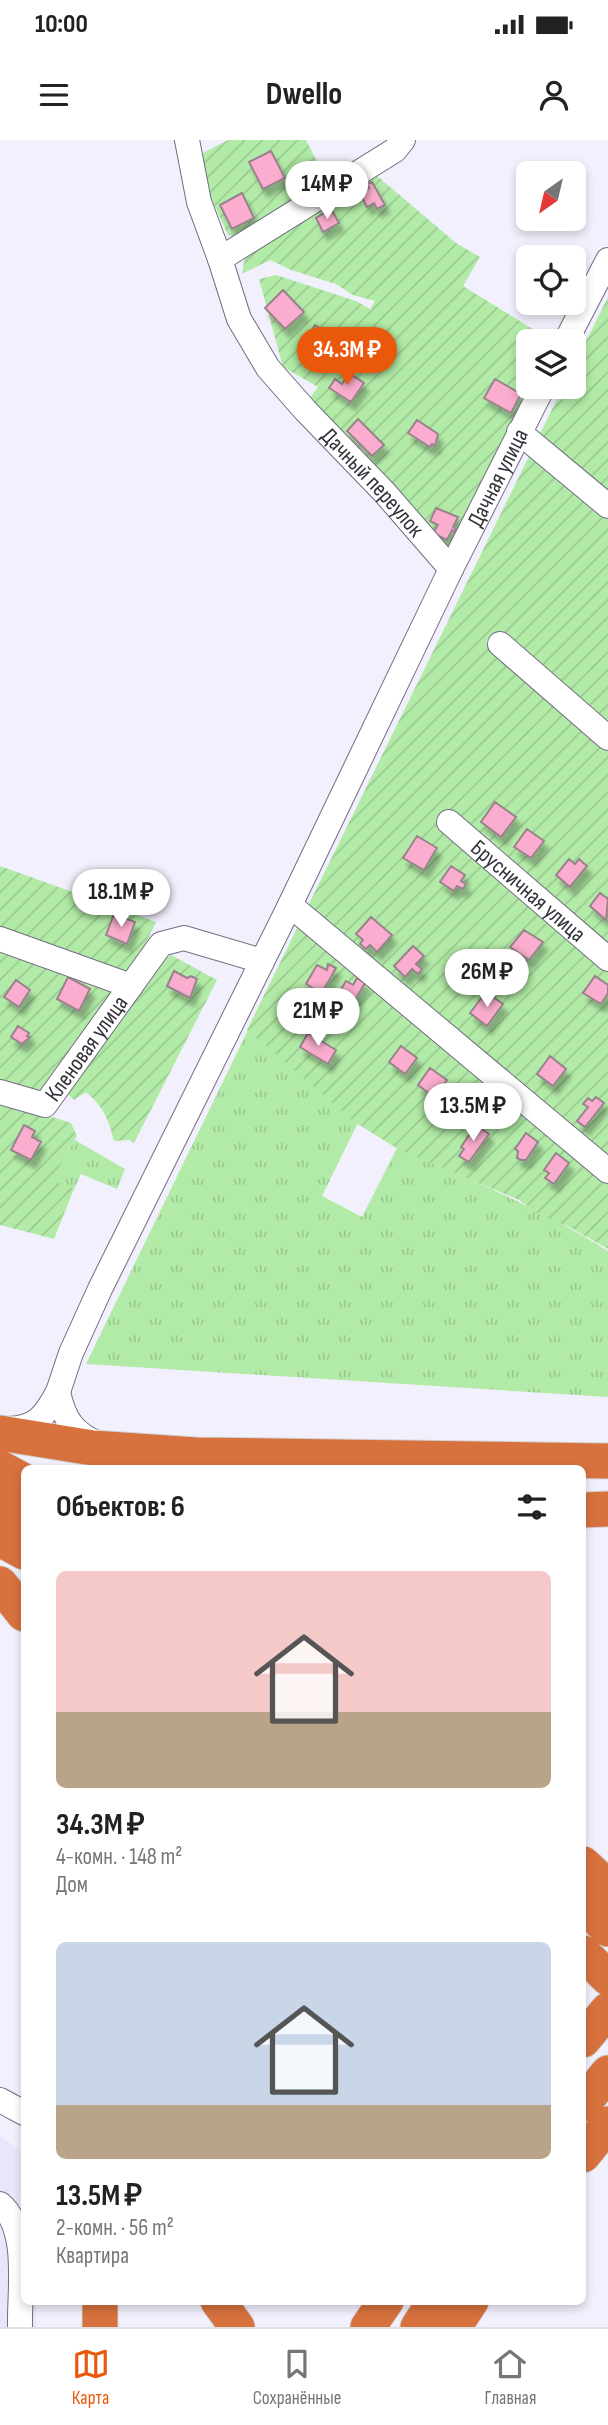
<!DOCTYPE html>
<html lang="ru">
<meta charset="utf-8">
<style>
body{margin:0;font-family:"Sofia Sans Condensed",sans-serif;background:#f6f6f6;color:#222;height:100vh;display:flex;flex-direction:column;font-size:26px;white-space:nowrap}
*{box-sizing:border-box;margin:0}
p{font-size:23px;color:#767676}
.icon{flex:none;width:38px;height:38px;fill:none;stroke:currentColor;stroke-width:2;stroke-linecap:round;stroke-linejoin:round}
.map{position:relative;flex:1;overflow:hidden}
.side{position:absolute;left:21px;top:1325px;width:565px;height:840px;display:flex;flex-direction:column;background:#fff;border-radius:10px;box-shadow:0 4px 10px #0003}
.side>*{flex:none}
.needle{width:46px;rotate:214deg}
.controls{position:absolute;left:516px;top:21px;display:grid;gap:14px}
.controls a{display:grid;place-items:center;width:70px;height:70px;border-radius:10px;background:#fff;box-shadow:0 4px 10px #0003;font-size:35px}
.price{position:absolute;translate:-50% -60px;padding:0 16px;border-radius:24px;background:#fff;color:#222;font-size:23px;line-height:46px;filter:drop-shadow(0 2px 4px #0008)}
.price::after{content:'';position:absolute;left:50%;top:42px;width:21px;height:16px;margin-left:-10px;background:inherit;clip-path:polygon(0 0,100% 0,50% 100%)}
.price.active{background:#ea580c;color:#fff}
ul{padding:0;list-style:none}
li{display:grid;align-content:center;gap:14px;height:371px;padding:0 35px}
li span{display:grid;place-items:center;height:217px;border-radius:10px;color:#555}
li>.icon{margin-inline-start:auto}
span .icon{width:126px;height:126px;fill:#fffc;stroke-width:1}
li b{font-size:30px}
h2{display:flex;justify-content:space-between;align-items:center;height:84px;padding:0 35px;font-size:30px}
.status{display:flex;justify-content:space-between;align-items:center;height:49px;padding:0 35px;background:#fff;direction:ltr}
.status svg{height:19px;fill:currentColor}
header{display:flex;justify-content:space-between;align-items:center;height:91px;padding:0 35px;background:#fff;font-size:32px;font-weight:700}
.menu{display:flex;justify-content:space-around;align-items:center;height:98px;border-top:2px solid #e0e0e0;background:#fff;font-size:19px;color:#767676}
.menu a{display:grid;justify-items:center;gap:4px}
.menu .active{color:#ea580c}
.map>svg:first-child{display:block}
</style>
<div class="status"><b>10:00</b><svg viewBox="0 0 49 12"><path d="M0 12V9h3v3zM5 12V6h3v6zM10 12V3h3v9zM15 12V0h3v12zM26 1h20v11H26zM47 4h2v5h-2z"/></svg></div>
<header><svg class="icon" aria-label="menu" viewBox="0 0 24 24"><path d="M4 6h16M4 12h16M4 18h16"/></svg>Dwello<svg class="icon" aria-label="person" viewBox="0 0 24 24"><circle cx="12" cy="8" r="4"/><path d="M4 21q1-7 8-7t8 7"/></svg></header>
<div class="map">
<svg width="608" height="2187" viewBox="0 0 608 2187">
<defs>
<pattern id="grass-tufts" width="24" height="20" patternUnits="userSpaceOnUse" patternTransform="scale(1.75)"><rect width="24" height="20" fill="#b2eba7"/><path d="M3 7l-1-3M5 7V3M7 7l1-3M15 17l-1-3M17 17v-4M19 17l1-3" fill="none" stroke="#9aca90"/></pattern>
<pattern id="garden-furrows" width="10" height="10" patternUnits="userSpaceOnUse" patternTransform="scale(1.75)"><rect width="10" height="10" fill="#b2eba7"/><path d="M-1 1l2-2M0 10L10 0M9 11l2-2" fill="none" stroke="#9aca90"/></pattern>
<filter id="shadow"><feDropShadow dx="4.5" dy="8" stdDeviation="2" flood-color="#0004"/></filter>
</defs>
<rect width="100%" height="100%" fill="#f3f0fd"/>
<!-- built -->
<path fill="#ebe5fc" d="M0,1996L24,2013V2040L19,2058V2087L24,2161H36V2187H0Z"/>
<!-- grass -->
<path fill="url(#grass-tufts)" d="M248,890L358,983L322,1056L362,1077L397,1008C470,1039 542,1069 608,1111V1257L86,1224Z
M75,1000L125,1029L117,1049L81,1034L74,1049L51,1041Z"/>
<!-- garden -->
<path fill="url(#garden-furrows)" d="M228,0H306L326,39L237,99L228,95L210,56L199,15Z
M376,35L456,103L480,117L463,146L552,201H528V247H534L451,413L305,264L318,247L283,227L259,139L276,135L356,161L370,169L375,161L353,155L336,144L291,130L270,120L242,134L245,114Z
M608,157V1109L569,1087L537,1073L519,1060L398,1009L356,983L247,890L563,247H574V225Z
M0,726L156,782L130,836L0,790Z
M0,804L117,847L45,952L40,950L25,957L0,948Z
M171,815L217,840L134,1003L129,1000L114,1001C109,980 103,966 86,952L74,960L64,950L159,823Z
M0,960L71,983L77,996L52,1040L74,1049L54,1099L0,1085Z"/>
<!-- building -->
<path fill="#faadce" stroke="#99838b" stroke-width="2" filter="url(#shadow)" d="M271,11L285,38L263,49L249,22Z
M372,42L385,65L377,69L374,63L367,67L360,53L369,48L367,44Z
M242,53L254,78L232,89L220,65Z
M331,69L339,83L323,92L316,78Z
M283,150L304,172L285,189L265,168Z
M315,185L328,193L314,215L299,203L302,198H307Z
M349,233L364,243L351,262L329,248L335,239L342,244Z
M495,239L521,254L511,273L484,258Z
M358,279L384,305L372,316L347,291Z
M417,280L438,294L435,306L432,304L430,307L408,293Z
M436,368L458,377L453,387L456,389L454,392L452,390L447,400L433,393L438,385L430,381Z
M495,662L516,677L501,697L481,682Z
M527,689L544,701L531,718L514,707Z
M417,696L437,708L424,730L403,718Z
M569,719L575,724L579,719L587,726L570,747L556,735Z
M451,726L465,735L461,741L466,744L463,749L457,746L454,751L440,742Z
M600,753L608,759L606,780L590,766Z
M114,774L135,782L127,804L106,795Z
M371,777L392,795L377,812L370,805L366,809L360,804L363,800L356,794Z
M524,790L543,802L529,820L510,807Z
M413,806L424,816L416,824L422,829L418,834L412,829L405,837L394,826Z
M328,824L336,828L324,849L326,850L323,854L306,844L317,825L327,830Z
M174,831L187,838L191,836L197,839L190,858L167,846Z
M595,836L608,845V853L601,864L583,853Z
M68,837L90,849L79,871L57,859Z
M357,838L365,843L349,870L334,861L346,841L353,845Z
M16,840L30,850L19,867L4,857Z
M486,852L503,864L487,886L470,873Z
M18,886L29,893L27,896L30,897L22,904L11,897Z
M308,893L336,910L328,924L300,907Z
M401,906L417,918L405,934L389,922Z
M550,916L566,929L553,946L537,934Z
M430,928L447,940L434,957L418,945Z
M459,949L464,953L466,950L469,952L467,955L476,960L462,980L446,969Z
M596,957L604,963L585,987L577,981L588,967L583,964L588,958L592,961Z
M24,985L35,991L32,997L41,1002L31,1020L11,1010Z
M476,985L489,994L469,1022L459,1016L464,1009L461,1007Z
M526,993L538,1002L526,1020H521L517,1018L518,1011L515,1009Z
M556,1013L569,1023L554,1044L545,1038L549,1033L544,1030Z"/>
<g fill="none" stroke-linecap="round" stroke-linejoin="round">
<!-- minor casing -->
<g stroke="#726d80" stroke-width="26">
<g id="minor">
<path d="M187,0L199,62L220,119"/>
<path id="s1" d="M403,0L395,10L220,119L239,179L268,228L305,270L385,353L451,429"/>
<path d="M566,201L608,120"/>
<path d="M519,292L608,366"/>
<path d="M500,504L608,598"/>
<path id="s2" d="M449,682L608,819"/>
<path d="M290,765L608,1031"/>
<path d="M0,799L131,846"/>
<path id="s3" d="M0,952L45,965L161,804L184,798L262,821"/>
<path id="s4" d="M58,1252L71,1213L100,1149L290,765L451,429L543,247"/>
<path d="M7,1289C36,1289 45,1276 58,1252C64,1280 74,1295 102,1305"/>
<path d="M0,1960L24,1973"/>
<path d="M0,2064C30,2089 19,2151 20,2187"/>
</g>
</g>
<!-- highway casing -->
<g stroke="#d2d2d4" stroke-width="37">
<path id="highway" d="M0,1293L93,1308L196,1315L608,1321
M0,1328L24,1341
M0,1363L24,1376
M583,1370L608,1369
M0,1399L24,1412
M0,1444L24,1474
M583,1724L608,1747
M583,1765L608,1789
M583,1813L608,1838
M583,1900L608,1870
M583,1964L608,1933
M583,2015L608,1984
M100,2161V2187
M218,2161L237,2187
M368,2187L386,2161
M418,2187L435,2161
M454,2187L471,2161"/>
</g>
<!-- minor -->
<use href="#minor" stroke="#fff" stroke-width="24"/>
<!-- highway -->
<use href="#highway" stroke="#d7713d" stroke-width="35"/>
</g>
<g text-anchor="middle" stroke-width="7" stroke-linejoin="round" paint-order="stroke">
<!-- street labels -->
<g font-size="23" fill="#33313a" stroke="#fff">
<text dy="8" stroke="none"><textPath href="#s4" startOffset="1015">Дачная улица</textPath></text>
<text dy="8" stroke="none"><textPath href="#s1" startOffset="494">Дачный переулок</textPath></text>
<text dy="8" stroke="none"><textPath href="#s2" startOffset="105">Брусничная улица</textPath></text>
<text dy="8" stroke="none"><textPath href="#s3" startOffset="117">Кленовая улица</textPath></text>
</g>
</g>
</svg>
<div class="controls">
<a><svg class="needle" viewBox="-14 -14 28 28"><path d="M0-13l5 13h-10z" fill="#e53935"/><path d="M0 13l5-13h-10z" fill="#767676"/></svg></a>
<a><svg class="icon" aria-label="locate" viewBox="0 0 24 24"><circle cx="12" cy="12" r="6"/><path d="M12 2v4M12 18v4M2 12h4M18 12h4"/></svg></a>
<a><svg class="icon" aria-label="layers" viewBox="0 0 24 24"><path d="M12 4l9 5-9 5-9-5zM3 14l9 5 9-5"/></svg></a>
</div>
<b class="price" style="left:327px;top:81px">14M ₽</b>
<b class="price active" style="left:347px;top:247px">34.3M ₽</b>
<b class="price" style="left:121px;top:789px">18.1M ₽</b>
<b class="price" style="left:487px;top:869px">26M ₽</b>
<b class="price" style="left:318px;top:908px">21M ₽</b>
<b class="price" style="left:473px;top:1003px">13.5M ₽</b>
<section class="side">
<h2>Объектов: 6<svg class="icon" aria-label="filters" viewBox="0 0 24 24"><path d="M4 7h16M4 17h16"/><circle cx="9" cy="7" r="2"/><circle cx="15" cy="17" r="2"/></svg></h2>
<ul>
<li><span style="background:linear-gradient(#f6c9c9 65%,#b9a48a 0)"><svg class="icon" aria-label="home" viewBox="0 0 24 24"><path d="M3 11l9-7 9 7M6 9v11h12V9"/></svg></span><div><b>34.3M ₽</b><p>4-комн. · 148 m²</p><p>Дом</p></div></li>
<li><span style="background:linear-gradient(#c9d6e8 75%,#b9a48a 0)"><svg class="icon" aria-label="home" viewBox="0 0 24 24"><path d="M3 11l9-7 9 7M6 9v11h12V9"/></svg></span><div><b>13.5M ₽</b><p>2-комн. · 56 m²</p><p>Квартира</p></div></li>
</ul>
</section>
</div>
<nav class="menu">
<a class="active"><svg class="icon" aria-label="map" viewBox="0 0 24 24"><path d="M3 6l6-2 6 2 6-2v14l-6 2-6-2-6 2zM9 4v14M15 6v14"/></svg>Карта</a>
<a><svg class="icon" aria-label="saved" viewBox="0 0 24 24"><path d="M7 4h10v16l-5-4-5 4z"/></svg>Сохранённые</a>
<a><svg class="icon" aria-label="home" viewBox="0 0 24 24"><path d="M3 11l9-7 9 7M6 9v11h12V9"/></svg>Главная</a>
</nav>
